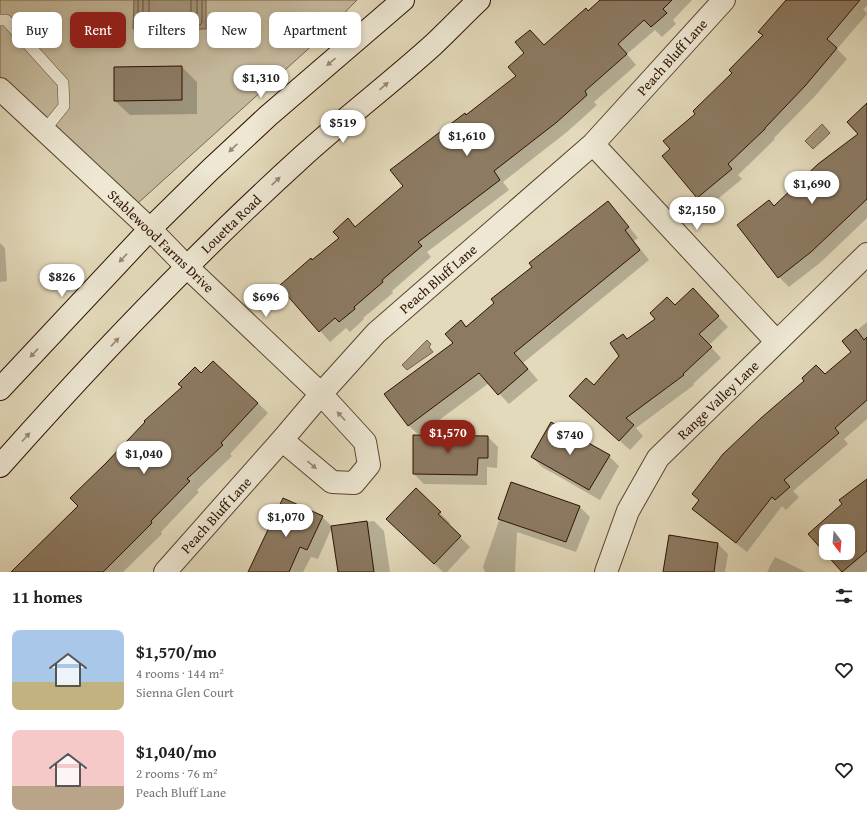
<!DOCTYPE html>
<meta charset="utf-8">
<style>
body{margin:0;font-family:"Gentium Book Plus",serif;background:#f2f2f2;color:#202124;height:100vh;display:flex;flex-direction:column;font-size:15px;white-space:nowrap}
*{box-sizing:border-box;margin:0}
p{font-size:13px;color:#757577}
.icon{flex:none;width:22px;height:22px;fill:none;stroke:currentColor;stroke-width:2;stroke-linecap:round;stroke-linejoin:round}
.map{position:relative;height:572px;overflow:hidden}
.drawer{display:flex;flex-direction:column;background:#fff;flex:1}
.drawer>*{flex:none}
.guide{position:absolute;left:12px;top:12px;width:400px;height:36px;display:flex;gap:8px}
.needle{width:26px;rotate:164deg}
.tools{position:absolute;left:819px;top:524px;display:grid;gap:8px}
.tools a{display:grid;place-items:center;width:36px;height:36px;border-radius:8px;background:#fff;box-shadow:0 2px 6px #0003;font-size:20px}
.price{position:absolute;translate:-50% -34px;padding:0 9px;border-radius:14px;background:#fff;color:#222;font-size:13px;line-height:26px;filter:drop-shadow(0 1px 2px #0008)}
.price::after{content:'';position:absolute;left:50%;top:24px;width:12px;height:9px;margin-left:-6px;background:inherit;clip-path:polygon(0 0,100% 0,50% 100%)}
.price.current{background:#8f2418;color:#fff}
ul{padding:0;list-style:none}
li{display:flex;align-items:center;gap:12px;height:100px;padding:0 12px}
li span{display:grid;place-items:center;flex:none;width:112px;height:80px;border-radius:8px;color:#555}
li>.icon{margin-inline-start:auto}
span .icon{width:48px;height:48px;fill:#fffc;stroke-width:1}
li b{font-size:17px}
h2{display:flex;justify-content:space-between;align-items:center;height:48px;padding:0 12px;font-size:17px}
.tag{padding:0 14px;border-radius:8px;background:#fff;box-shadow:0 2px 6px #0003;font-size:14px;line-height:36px}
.tag.current{background:#8f2418;color:#fff}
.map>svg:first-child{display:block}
</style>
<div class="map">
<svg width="867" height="572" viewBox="0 0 867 572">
<rect width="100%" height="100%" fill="#e3dabb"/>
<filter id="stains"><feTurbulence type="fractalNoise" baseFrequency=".005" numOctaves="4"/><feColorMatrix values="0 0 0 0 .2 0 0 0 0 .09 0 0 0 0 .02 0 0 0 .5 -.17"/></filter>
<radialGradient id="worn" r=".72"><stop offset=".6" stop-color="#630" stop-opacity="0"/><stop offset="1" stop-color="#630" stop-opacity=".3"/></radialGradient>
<!-- green -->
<path fill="#c4b89b" stroke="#78654e" d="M0,0H357L317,41L137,204L0,80Z"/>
<!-- water -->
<path fill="#a5967c" stroke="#75614b" d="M134,0H206V29H133Z
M822,124L830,133L813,149L805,141Z
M427,340L431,344L429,347L433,352L407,370L402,365Z"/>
<!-- shadow -->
<path fill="#0003" d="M602,0H692L673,20L676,24L662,37L655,30L627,54L636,65L594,102L597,105L567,132L503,182L509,190L427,252L431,257L392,291L393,293L363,318L364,319L350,332L346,328L330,342L281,286L340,238L348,220L356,227L404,186L467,116L517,76L544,46Z
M787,0H867V6L863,9L867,14L837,49L847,59L815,96L774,138L775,139L738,175L742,179L708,207L698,197L671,150L697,114L733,73L764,36Z
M182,67L197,82V114L130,115L115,101Z
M867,105V218L821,262L789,287L779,277L774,207L859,134Z
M608,202L618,213L638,238L634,241L649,260L523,363L538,380L509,404L489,383L419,435L408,425L454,343L466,328L495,303L533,267Z
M0,243L5,248L7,281L0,282Z
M703,300L728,327L709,345L721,358L693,384L694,385L636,428L643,436L630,450L581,406L594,386L621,356L623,335L628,340L675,306Z
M867,322V419L844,439L848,444L793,491L799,497L786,510L782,506L747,552L704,519L694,509L826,375L852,352L844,341Z
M201,374L258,403L268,413L230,454L232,456L197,490L199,492L161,532L162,534L123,572H13L80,506Z
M488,437L498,447L497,468L487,467V485L424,484L414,474Z
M609,456L619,466L600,500L542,467L532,457Z
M867,480V570L864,572H843L826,553H848V531H826V553L809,534L844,504Z
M512,483L580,507L590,517L576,552L517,532L515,572H485L483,567Z
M416,489L450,523L448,525L470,547L447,572H443L397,529Z
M322,517L332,526L374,521L384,531L390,572H339L332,527L318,559L311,557L303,572H250Z
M718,544L728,554L725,572H664Z
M775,557L806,572H767Z"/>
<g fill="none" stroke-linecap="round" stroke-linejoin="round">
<!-- shore -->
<path stroke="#69543e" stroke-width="1" d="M138,0V23L139,24L200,25L202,23V0
M143,0V18L144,19L195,20L197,18V0
M149,0V12L150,13L189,14L191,12V0"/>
</g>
<!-- building -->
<path fill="#8c7a62" stroke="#2d1201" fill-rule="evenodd" d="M600,0H672L663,9L667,13L651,27L644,20L618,44L627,54L585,91L587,95L557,122L494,171L500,180L418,242L422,246L382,280L383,282L354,307L355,309L339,322L335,318L319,332L279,286L311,258L312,260L339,238L333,232L348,218L355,227L403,186L390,170L465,113L466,115L516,76L508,67L524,53L515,42L530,30L544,45L586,8L588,11Z
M786,0H860L827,39L837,48L805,86L765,128V129L728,164L732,169L697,198L662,156L670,149L663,141L695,114L693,111L732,73L729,70L763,35L758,32Z
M182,66V100L114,101V67Z
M867,103V199L811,252L778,278L737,225L769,200L774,206L818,164L858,134L847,122Z
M608,201L629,227L625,230L640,250L514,353L528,369L498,395L479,373L408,426L384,394L453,343L445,334L461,320L466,327L494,303L491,299L532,267L529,263Z
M693,288L719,316L699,334L712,347L683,374L684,375L626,418L634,425L619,441L569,396L586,378L594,385L619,356L610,343L623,334L627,339L655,319L650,313L667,297L675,305Z
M856,329L864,340L867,337V400L835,428L839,433L784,480L790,487L775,500L772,497L736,543L692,509L699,500L692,494L723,454L761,418L804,381L802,378L816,365L825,374L851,352L842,341Z
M213,361L258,403L221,443L223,445L187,479L190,481L151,521L152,523L103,572H11L78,506L70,498L106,463L145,422L144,421L182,387L178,384L195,367L201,373Z
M551,422L610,455L589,490L531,457Z
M413,435L488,436V458H478L477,475L413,474Z
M867,479V551L842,572L808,534L842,504L839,500ZM826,531H848V553H826Z
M511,482L580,506L566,542L498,519Z
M416,488L441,512L438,514L461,536L434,564L386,519Z
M283,498L323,516L307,550L300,547L289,572H248Z
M367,521L374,572H338L331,526Z
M669,535L718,543L714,572H663Z"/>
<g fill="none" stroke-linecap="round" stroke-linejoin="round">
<!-- service casing -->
<g stroke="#5a4430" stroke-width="12">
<path id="service" d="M0,20H6L63,83L64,106L44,131"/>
</g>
<!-- minor casing -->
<g stroke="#5a4430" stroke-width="24">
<path id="minor" d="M593,144L777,342
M187,267L321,394L365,442L369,465L354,483L332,482L282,440
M165,572L282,440L321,394L376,333L593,144L724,0
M606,572L628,511L658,458L867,254"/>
</g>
<!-- tertiary casing -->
<g stroke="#5a4430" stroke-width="24">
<path id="tertiary" d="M0,89L150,229L187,267"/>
</g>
<!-- secondary casing -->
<g stroke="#2d1201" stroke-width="24">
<path id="secondary" d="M0,389L150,229L210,170L268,116L403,0
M0,466C96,358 196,253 303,156C345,118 391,83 433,45C449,30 463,15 479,0"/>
</g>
<!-- service -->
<use href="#service" stroke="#ede7d3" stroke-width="11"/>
<!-- minor -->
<use href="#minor" stroke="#ede7d3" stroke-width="22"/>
<!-- tertiary -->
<use href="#tertiary" stroke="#ede7d3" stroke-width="22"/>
<!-- secondary -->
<use href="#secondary" stroke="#ede7d3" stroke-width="22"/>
</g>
<!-- one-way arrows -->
<defs><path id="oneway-solid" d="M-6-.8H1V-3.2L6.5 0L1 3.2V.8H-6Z"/></defs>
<g fill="#978774">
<use href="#oneway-solid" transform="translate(331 62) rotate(140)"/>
<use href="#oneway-solid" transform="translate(384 86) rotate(-41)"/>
<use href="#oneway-solid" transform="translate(233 148) rotate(137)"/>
<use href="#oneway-solid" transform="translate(276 181) rotate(-43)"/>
<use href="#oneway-solid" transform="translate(123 258) rotate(133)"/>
<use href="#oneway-solid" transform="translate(115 342) rotate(-47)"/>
<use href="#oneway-solid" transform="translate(34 353) rotate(133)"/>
<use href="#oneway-solid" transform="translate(341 416) rotate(-133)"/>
<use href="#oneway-solid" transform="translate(26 437) rotate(-48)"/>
<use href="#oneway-solid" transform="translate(312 465) rotate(40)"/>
</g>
<g text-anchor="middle" stroke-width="4" stroke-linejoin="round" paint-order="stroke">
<!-- street labels -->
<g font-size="14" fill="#2d1201" stroke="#ede7d3">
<text transform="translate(672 57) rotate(-48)" y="5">Peach Bluff Lane</text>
<text transform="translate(231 224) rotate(-44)" y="5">Louetta Road</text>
<text transform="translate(161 241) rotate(44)" y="5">Stablewood Farms Drive</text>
<text transform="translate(438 279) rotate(-41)" y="5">Peach Bluff Lane</text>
<text transform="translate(718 400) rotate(-44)" y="5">Range Valley Lane</text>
<text transform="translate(216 515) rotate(-48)" y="5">Peach Bluff Lane</text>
</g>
</g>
<rect width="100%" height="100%" filter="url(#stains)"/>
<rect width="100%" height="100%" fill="url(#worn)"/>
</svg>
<div class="tools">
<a><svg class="needle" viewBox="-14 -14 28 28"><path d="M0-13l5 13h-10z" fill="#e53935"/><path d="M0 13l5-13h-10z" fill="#757577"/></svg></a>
</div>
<b class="price" style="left:261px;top:99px">$1,310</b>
<b class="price" style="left:343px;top:144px">$519</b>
<b class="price" style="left:467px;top:157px">$1,610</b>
<b class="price" style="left:812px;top:205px">$1,690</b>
<b class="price" style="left:697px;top:231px">$2,150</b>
<b class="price" style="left:62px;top:298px">$826</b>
<b class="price" style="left:266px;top:318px">$696</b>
<b class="price current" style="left:448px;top:454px">$1,570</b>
<b class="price" style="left:570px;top:456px">$740</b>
<b class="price" style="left:144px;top:475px">$1,040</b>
<b class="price" style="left:286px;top:538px">$1,070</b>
<div class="guide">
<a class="tag">Buy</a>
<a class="tag current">Rent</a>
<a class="tag">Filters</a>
<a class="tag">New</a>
<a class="tag">Apartment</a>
</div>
</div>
<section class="drawer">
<h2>11 homes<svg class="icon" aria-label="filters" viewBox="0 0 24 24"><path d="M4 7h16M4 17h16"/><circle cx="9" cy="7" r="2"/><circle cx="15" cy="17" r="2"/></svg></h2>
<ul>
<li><span style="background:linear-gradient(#a9c7e8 65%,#c2b280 0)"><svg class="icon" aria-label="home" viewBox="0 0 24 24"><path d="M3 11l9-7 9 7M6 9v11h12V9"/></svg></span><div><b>$1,570/mo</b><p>4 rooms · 144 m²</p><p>Sienna Glen Court</p></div><svg class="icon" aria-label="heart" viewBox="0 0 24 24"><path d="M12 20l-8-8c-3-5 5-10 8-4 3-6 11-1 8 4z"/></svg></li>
<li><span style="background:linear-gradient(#f6c9c9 70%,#b9a48a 0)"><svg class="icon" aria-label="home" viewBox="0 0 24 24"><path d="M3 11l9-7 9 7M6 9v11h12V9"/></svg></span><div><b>$1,040/mo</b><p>2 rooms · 76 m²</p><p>Peach Bluff Lane</p></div><svg class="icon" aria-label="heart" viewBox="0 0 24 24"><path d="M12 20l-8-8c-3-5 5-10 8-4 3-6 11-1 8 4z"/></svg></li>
</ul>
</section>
